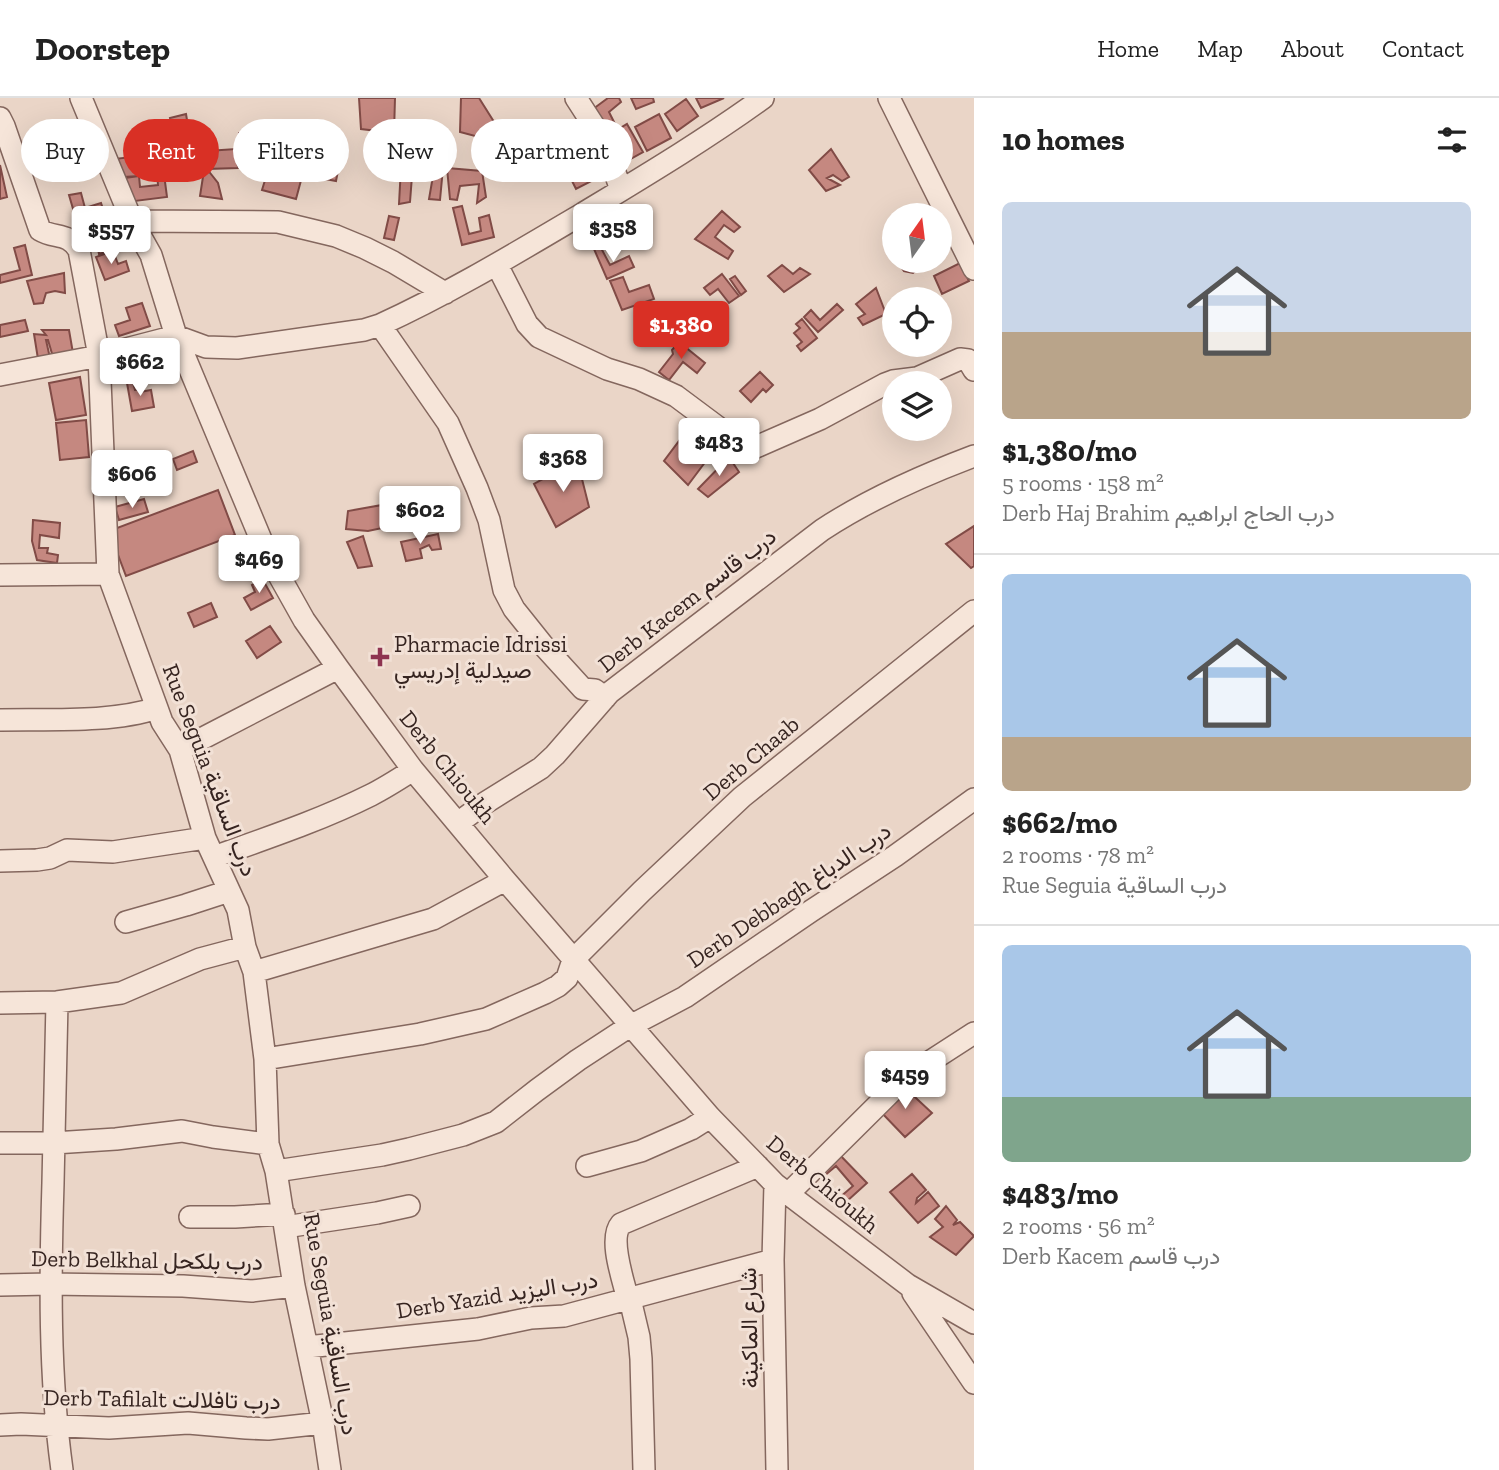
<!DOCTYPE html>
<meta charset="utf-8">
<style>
body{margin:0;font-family:"Zilla Slab",Vazirmatn,serif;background:#f6f6f6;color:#222;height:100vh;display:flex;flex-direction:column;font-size:26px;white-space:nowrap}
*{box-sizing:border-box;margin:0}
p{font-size:23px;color:#767676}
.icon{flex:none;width:38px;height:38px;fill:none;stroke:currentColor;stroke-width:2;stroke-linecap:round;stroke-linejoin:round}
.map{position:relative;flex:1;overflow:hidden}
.panel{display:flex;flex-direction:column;background:#fff;width:525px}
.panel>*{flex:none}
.guide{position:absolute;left:21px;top:21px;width:665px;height:63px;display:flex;gap:14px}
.needle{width:46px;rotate:14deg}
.buttons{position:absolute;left:882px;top:105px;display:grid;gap:14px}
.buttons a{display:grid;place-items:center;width:70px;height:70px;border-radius:50%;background:#fff;box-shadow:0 7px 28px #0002;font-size:35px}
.price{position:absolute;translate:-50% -60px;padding:0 16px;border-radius:7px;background:#fff;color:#222;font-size:23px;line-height:46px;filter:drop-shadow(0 2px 4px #0008)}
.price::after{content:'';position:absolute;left:50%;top:42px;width:21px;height:16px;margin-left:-10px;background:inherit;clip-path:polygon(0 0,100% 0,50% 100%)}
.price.selected{background:#d93025;color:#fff}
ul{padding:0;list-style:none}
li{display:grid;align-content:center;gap:14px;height:371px;padding:0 28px}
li+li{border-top:2px solid #e0e0e0}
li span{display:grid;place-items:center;height:217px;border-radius:10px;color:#555}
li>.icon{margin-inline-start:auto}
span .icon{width:126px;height:126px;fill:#fffc;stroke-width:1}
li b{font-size:30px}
h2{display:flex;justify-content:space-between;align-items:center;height:84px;padding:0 28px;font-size:30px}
.tag{padding:0 24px;border-radius:32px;background:#fff;box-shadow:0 7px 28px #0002;font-size:24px;line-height:63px}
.tag.selected{background:#d93025;color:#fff}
header{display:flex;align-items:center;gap:42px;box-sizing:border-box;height:98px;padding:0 35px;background:#fff;border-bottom:2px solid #e0e0e0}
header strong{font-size:33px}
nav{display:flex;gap:38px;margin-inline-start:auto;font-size:24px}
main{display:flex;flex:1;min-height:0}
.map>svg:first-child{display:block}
</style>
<header>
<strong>Doorstep</strong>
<nav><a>Home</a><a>Map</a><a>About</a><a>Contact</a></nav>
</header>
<main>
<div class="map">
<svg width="974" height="1372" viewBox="0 0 974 1372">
<rect width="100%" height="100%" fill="#ead5c7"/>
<!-- building -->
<path fill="#c58880" stroke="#814b46" stroke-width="2" d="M359,0H395L394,35L361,31Z
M461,0H479L496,27L494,43L460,34Z
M608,0H619L621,4L609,14L616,28L612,31L606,26L599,28L593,11Z
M631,0H653L654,4L636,11Z
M696,0H724L701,10Z
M686,1L698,18L677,33L665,16Z
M186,16L188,28L194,27V31L201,30L204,45L192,48L190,38L177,41L178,49L147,55L145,47L152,45L150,33L172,29L170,20Z
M659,16L671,40L647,53L635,29Z
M266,23L271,25L280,32L283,48L281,51L279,62L255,59L257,46L268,47L270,45L268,34L263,25Z
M627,26L643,54L618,68L602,41Z
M286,29L299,31L298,58L286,57Z
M408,30L439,32L441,62L405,63Z
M239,35H254V58H238Z
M597,38L609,74L576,91L559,57Z
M236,51L238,70L207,71L218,85L222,101L200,98L207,53Z
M831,51L849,79L842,83L833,77L827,80L840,87L826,93L809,72Z
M165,55L168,74L117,81L114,61Z
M330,60L340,62L336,83L325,81Z
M270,66L303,75L296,101L262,92Z
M0,67L7,99L0,101Z
M401,69L443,70L440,102L429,101L433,78H412L410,104L399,106Z
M447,70L482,73L486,99L477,105L479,86L460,88L457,102L450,101Z
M157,76H164L167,99L127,104L124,79L139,78L140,89L158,87Z
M81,95L85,110L101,105L104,114L76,121L69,97Z
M462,108L469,136L481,133L479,120L489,117L494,139L462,147L453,110Z
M722,113L740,129L734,134L724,127L715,139L733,153L728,161L695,141Z
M389,118L399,120L394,142L384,140Z
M115,142L120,150L99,156L97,146Z
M25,147L32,177L0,185V177L20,172L14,150Z
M600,148L610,167L629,158L634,169L607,181L594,151Z
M113,153L118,166L126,163L129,173L105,182L96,159Z
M897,163H924L925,164L913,175L904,173Z
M960,165L969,183L942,196L934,178Z
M782,167L793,176L800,170L810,176L784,194L768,178Z
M64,175L65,195L55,193L46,195L43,205L34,206L27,183Z
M722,176L739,198L729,205L718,191L710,197L704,190Z
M735,178L746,193L741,197L730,181Z
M623,179L629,194L649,187L654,201L622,212L610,183Z
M876,190L886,216L863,227L858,220L865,216L856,206Z
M142,205L150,228L119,238L115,227L130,222L126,210Z
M837,206L843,212L818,234L804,219L811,212L820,222Z
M802,221L817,240L801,253L797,248L802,244L794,235L800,230L796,226Z
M25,222L28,233L0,239V227Z
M42,232H69L74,261L53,259L48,242H46L50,260L38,261L34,236L46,237Z
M679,244L705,265L697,275L683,264L669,282L659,274L673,256L672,252Z
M162,246L169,270L152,274L149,265L144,266L140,252Z
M760,274L773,287L766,294L763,291L751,304L740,293Z
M80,279L86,317L56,322L49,285Z
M133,284L135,292H138L140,294L151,292L154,309L132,313L127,285Z
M86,322L89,359L60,362L56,325Z
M679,343L706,363L688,387L664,363Z
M193,353L197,364L177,372L173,361Z
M729,359L739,374L708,399L698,391Z
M570,366L580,373L589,409L556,429L534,386Z
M218,392L235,437L126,478L109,433Z
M144,401L148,414L119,422L115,409Z
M382,407L387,429L368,433L346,431L348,413Z
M33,422L60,425L59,440L40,437L39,450H48L47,455L58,457L57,465L37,462L32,443Z
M974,428V468L971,470L946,446Z
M438,436L441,451L432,452L429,447L420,451L422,460L406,463L401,444Z
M363,438L372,468L358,470L347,444Z
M263,482L273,500L251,512L244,500L255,494L252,487Z
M211,505L217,519L194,529L188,515Z
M270,528L281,544L257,560L246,543Z
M902,987L932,1015L905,1039L879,1012Z
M837,1054L867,1085L846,1104L839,1100L853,1088L836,1068L823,1079L816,1072Z
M912,1076L926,1092L917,1100L916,1105L928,1094L939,1108L918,1125L890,1094Z
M946,1108L957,1122L953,1127L960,1124L974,1138L956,1157L930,1139L943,1129L935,1121Z"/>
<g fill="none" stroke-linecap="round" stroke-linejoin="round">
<!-- street casing -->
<g stroke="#84675e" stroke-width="24">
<path id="street" d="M81,0L132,123L151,157L176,238L267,456L304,522L338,570L413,672L505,782L710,1019L775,1086L908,1187L974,1225
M576,0L596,31L611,63L621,92
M889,0L974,171
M0,20L4,28L40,132C55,141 68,134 79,152L99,258L108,476L157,610L162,624L180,652L205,740L238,812L245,849L254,874L265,961L268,1046L276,1073L294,1188L323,1325L330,1372
M132,123L278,124L336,138L365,150L393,164L445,195
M497,167L527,226L539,239L607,271L639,281L676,298L743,348L756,349L820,321L885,286L893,283L917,280L960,261L968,262L974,272
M380,227L448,325L477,390L489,422L504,492L514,511L542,546L583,591L595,592L605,600
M0,277L99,258L176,238L206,249L237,250L364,232L380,227C450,195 516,155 582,116C643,79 705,42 763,0
M0,477L108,476
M0,622C48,621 112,625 157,610
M180,652L338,570
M458,725L485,705L541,670L555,657L609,595L822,432C869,401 921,378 974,358
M214,759C267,740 321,722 371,697C385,690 399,681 413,672
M0,763L37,762L50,760L67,752L113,754L205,740
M126,824L186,807L229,793
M254,874L433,821L505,782
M57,904C56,965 54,1025 53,1085C50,1181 49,1277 62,1372
M0,905L57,904L121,895L200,861L245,849
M265,961L420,936L486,921L545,895L558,888L567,880L573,862L642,793L742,699L974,513
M0,1045H54L116,1041L182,1033L213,1039L268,1046
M587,1068L641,1053L691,1031L710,1019
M276,1073L382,1057L409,1051L463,1037L496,1024L537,992L578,962L630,928L685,899L811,813L895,758L974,701
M775,1086L773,1162L777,1372
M788,1096L906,979L974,935
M190,1119H235L284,1116
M285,1129L377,1115L409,1108
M0,1187L50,1186L183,1188L252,1193L294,1188
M913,1195L974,1285
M630,1201L639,1239L641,1261L644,1372
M628,1202C624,1184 608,1141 621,1126L758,1068
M307,1249L478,1231L531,1220L564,1218L773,1162
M0,1327L21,1326L109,1330L188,1325L246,1330L268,1331L323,1325"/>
</g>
<!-- street -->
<use href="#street" stroke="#f6e5d9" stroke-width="21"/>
</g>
<!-- markers -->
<path fill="#8e3350" stroke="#f2e1d6" stroke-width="2.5" d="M376.5 548.5h7v7h7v7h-7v7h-7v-7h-7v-7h7z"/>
<g text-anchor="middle" stroke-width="6" stroke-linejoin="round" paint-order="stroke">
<!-- street labels -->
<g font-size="23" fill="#362420" stroke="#f2e1d6">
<text transform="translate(687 502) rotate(-38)" y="8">Derb Kacem درب قاسم</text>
<text transform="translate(751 660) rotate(-40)" y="8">Derb Chaab</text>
<text transform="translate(448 669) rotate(51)" y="8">Derb Chioukh</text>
<text transform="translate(210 672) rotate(69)" y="8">Rue Seguia درب الساقية</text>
<text transform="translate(789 797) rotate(-34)" y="8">Derb Debbagh درب الدباغ</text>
<text transform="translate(823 1086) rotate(40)" y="8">Derb Chioukh</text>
<text transform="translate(147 1162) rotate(1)" y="8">Derb Belkhal درب بلكحل</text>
<text transform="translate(497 1197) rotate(-9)" y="8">Derb Yazid درب اليزيد</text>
<text transform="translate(331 1226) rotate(80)" y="8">Rue Seguia درب الساقية</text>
<text transform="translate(749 1230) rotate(-91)" y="8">شارع الماكينة</text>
<text transform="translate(162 1301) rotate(1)" y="8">Derb Tafilalt درب تافلالت</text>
</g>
<!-- poi labels -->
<g font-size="23" fill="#362420" stroke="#f2e1d6" text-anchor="start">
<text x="394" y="554">Pharmacie Idrissi<tspan x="394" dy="26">صيدلية إدريسي</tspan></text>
</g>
</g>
</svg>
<div class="buttons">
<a><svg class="needle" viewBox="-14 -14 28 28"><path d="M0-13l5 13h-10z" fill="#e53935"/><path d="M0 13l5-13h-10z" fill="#767676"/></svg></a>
<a><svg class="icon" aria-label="locate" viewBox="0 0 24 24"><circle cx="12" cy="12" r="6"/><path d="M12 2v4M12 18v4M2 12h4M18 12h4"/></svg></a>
<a><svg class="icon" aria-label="layers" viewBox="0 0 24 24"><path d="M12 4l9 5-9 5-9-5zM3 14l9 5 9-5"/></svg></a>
</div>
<b class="price" style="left:613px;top:166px">$358</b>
<b class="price" style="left:111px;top:168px">$557</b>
<b class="price selected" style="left:681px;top:263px">$1,380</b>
<b class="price" style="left:140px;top:300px">$662</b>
<b class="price" style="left:719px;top:380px">$483</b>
<b class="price" style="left:563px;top:396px">$368</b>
<b class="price" style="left:132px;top:412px">$606</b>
<b class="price" style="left:420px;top:448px">$602</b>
<b class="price" style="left:259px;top:497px">$469</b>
<b class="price" style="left:905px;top:1013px">$459</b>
<div class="guide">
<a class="tag">Buy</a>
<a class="tag selected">Rent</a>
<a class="tag">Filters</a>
<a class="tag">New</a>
<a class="tag">Apartment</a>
</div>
</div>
<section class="panel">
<h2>10 homes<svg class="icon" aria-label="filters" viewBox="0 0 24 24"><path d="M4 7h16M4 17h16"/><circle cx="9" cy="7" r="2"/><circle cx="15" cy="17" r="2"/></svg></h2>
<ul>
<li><span style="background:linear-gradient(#c9d6e8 60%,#b9a48a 0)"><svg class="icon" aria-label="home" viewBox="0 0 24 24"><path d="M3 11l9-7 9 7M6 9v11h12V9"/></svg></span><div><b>$1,380/mo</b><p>5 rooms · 158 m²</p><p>Derb Haj Brahim درب الحاج ابراهيم</p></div></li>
<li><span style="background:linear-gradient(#a9c7e8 75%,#b9a48a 0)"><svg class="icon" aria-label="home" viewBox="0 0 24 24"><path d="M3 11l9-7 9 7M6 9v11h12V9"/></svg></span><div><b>$662/mo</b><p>2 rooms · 78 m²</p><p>Rue Seguia درب الساقية</p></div></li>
<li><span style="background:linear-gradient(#a9c7e8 70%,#7fa58c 0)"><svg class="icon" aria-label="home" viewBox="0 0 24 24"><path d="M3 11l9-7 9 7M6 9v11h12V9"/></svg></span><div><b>$483/mo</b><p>2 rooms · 56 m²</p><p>Derb Kacem درب قاسم</p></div></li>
</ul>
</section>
</main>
